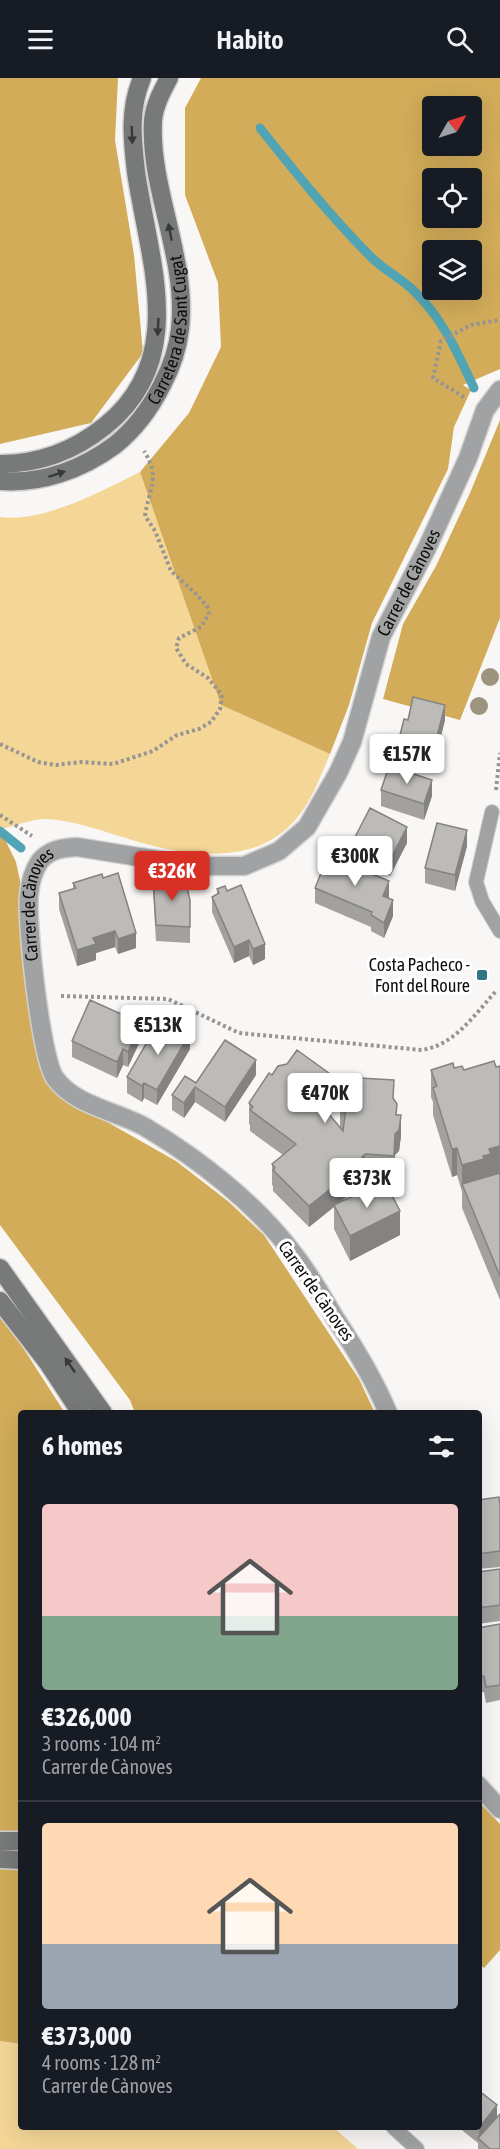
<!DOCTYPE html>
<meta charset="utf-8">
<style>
body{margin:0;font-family:"Asap Condensed",sans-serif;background:#20242c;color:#f1f3f6;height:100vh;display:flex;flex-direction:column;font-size:22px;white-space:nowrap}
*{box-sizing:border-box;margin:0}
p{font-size:20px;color:#9ea1a6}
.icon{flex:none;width:33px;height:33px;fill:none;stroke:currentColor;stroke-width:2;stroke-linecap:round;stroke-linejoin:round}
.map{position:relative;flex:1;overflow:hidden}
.side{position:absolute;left:18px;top:1332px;width:464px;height:720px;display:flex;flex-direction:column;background:#171b24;border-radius:6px;box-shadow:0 6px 24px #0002}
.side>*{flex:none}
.needle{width:39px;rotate:51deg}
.tools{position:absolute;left:422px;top:18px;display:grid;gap:12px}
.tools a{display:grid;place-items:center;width:60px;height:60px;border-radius:6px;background:#171b24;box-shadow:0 6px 24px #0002;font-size:30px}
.price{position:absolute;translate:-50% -51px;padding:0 14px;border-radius:6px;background:#fff;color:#222;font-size:20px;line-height:39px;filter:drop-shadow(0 2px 3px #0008)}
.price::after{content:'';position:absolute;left:50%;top:36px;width:18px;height:14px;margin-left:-9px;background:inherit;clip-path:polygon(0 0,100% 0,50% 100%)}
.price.selected{background:#d93025;color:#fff}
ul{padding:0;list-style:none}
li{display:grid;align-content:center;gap:12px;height:318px;padding:0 24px}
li+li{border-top:2px solid #363941}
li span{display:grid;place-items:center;height:186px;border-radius:6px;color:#555}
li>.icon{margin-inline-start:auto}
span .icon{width:108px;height:108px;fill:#fffc;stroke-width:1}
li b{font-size:26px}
h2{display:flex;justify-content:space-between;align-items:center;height:72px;padding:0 24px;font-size:26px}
header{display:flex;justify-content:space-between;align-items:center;height:78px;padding:0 24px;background:#171b24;font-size:27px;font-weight:600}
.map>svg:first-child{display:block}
</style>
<header><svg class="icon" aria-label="menu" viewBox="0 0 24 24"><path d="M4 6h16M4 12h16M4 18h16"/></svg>Habito<svg class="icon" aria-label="search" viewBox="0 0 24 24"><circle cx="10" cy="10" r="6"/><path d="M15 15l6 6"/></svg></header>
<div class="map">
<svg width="500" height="2071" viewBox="0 0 500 2071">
<rect width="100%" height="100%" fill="#f9f7f5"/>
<!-- green -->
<path fill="#f4d697" d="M140,394L221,627L330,676C321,697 312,723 296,741C255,790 184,778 129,761C102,753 74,742 45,741C30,741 14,749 0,751V439C43,445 102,413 140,394Z
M0,1963L21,1966V2049H333L358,2071H0Z"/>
<!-- forest -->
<path fill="#d2ac59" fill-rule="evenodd" d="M0,0H118L115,62L134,177L143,275L91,345L0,366Z
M201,0H500V291L463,307L471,312L454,349L448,391L372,545L349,627L330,676L221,627L140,394L189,335L221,269L218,205L185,117V30ZM432,28H471V68H432ZM432,100H471V140H432ZM471,172V212H432V172Z
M500,342V540L460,642L383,621L403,546L436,488L470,415Z
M0,751L16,784L25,826L38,977L72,1024L176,1083L229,1124L264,1157L359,1301L375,1335H135L130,1322L0,1147Z
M0,1234L65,1335H21V1966L0,1963Z
M479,1724L500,1746V1872L484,1890L478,1885Z"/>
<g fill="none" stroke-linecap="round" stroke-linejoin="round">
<!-- stream -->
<path stroke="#51a4b4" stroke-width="9" d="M260,50C295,94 331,139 371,179C384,192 401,200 414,213C443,241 457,274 474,310
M0,753L21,770"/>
<!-- lane casing -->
<g stroke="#d3d2d0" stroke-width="16">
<path id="lane" d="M492,734L476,804L482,823L500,853
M393,2049L417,2071"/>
</g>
<!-- street casing -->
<g stroke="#d3d2d0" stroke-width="21">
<g id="street">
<path id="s1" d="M388,1335C374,1301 355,1270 335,1240C322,1218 309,1195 293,1175C255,1125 199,1081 145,1049C117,1033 75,1028 55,1000C41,980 26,844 29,817C30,805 33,793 40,783C50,771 63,770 77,769L195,788H244L279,773L307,749L338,695L352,664L381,559L427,470L468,380L485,332L500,312"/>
<path d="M478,1707L500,1731"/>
</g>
</g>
<!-- secondary casing -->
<g stroke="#d3d2d0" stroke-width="21">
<g id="secondary">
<path d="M0,386C39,386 74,373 105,348C189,281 149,183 136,94C132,60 129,31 142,0"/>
<path id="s2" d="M0,403C41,406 81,392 115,367C136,350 150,331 162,307C171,290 178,269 180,251C188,181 149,110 153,43C154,28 162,13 169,0"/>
<path d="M0,1190L103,1335"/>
<path d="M0,1223L48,1285L81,1335"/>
<path d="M0,1763H21"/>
<path d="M0,1781L21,1782"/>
</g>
</g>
<!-- path -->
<path stroke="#969593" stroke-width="4" stroke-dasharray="3 3" stroke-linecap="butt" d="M464,319L433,300L441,263L471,247L500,242
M0,666L38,684L56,687L81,684L113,686L153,673L177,657L199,651L211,644L220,631L222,617L208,600L186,586L176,570L179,560L201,549L209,536L207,528L193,513L171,493L155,453L145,438C149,410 161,400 144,373
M496,712L500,675
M0,737L32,758
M61,918L168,921L239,955L422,972C455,967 475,936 497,912"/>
<!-- lane -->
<use href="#lane" stroke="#a1a2a3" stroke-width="14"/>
<!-- street -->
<use href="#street" stroke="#a1a2a3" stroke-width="18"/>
<!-- secondary -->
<use href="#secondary" stroke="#787a7a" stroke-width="18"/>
</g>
<!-- trees -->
<g fill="#9d937e">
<circle cx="490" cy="599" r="9"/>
<circle cx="479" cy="628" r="9"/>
</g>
<!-- wall -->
<path fill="#a2a19e" d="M408,642H445L435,682L400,672V657Z
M381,712L432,718L424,742L381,728Z
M353,763L407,765L390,798L353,779Z
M467,768L455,813L425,805V790Z
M153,799L190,822V865L156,863L153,814Z
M103,800L136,870L118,876L115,869L96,875V882L77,888L59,831V815L73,811V805Z
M315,810L389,819V820L393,838L384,860L371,853V849L315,825Z
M217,811L227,813L265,881L253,887L249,878L234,885L212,834V819L217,816Z
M141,961L128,989L123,987L117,1000L72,979V963Z
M190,971L157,1027L144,1020L142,1024L127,1015V999Z
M500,988V1222L462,1130V1114L457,1097L452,1099L433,1037V1024L431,1019V992L454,990L464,992Z
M256,997L225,1044L195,1024L184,1040L172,1032V1017L196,1005Z
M394,1021L401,1058L399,1073L395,1077L394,1099L365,1097V1104L340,1124L363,1118L400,1157L350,1183L334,1151V1129L309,1149L273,1113V1108L272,1107V1086L283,1077L250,1053V1047L249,1046V1025L337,1022L328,1035L340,1049V1029Z
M478,1422L500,1428V1489L478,1491Z
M500,1491V1543L478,1546V1494Z
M500,1546V1622L486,1625L484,1614H478V1550Z
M497,2040L500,2071H478V2065L458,2049H478Z"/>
<!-- shaded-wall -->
<path fill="#848381" d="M445,627V642L435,682V666Z
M432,702V718L424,742V726Z
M407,749V765L390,798V782Z
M467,752V768L455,813V797Z
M389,803V819L383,834V818Z
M393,822V838L384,860V845Z
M115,853V869L96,875V882L77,888V872L93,860Z
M136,855V870L118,876V861Z
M249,862V878L234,885V869Z
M265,866V881L253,887V871Z
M141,945V961L128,989V974Z
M190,955V971L157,1027V1012Z
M123,971V987L117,1000V984Z
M256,982V997L225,1044V1029Z
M337,1001V1022L318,1050V1029Z
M144,1005V1020L142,1024V1008Z
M195,1009V1024L184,1040V1025Z
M397,1026V1047L401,1037V1058L399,1073L395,1077L394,1099V1078Z
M500,1068V1095L462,1107V1087L483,1078L489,1071Z
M457,1070V1097L452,1099V1071Z
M365,1076V1104L309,1149V1128Z
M400,1133V1157L350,1183V1158Z
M497,2027V2043L479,2061V2050Z"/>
<!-- building -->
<path fill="#bcbbb8" stroke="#848381" stroke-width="1.5" d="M413,619L445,627L435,666L400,657L404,641L408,642Z
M389,688L432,702L424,726L381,712Z
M370,730L407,749L390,782L353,763Z
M437,745L467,752L455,797L425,790Z
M328,778L389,803L383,818L393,822L384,845L371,837L372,834L315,810Z
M118,795L136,855L118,861L115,853L93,860L96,866L77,872L59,815L76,810L73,805L102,796L103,800Z
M153,799L185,801L190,822V849L156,847Z
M241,807L265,866L253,871L249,862L234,869L212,819L219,815L217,811L225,808L227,813Z
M90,922L141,945L128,974L123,971L117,984L72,963Z
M158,945L177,956L181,950L190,955L157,1012L144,1005L142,1008L127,999Z
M225,962L256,982L225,1029L195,1009L184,1025L172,1017L185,998L196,1005Z
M297,972L337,1001L318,1029H323L343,1053L346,1030L340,1029L342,999L394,1002L393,1020L397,1026L396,1037H401L399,1052L395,1056L394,1078L365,1076L362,1079L365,1083L309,1128L273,1092L275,1090L272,1086L296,1066L250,1032L253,1029L249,1025L269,995L272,997L278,988L287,986Z
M494,983L496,989L500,988V1068L489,1071L491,1076L483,1078L484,1081L462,1087L457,1070L452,1071L433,1010L437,1008L431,992L453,985L454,990L462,988L464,992Z
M500,1095V1198L462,1106Z
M386,1106L400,1133L350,1158L334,1127L361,1114L363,1118Z
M499,1419L500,1428V1473L478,1476V1422Z
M500,1491V1527L478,1530V1494Z
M500,1546V1607L486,1609L484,1598L478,1599V1550Z
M478,2012L497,2027L479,2050L478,2049Z
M500,2036V2071H490L478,2060Z"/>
<!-- one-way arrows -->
<defs><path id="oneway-solid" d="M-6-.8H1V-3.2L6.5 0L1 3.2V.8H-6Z" transform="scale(1.5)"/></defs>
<g fill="#383939">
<use href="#oneway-solid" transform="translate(132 57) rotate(88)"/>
<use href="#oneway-solid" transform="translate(170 154) rotate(-101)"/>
<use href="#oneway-solid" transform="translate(158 249) rotate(93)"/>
<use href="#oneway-solid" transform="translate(57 396) rotate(-18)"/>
<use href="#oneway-solid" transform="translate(70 1287) rotate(-124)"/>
</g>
<!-- markers -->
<rect fill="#307683" stroke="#fff" stroke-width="2" x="476" y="891" width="12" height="12" rx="3"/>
<g text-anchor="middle" stroke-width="6" stroke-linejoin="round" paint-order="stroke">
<!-- street labels -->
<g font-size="18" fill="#0e0e0d" stroke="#fff">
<text dy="6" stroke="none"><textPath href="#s2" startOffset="256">Carretera de Sant Cugat</textPath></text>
<text dy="6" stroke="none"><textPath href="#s1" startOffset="1258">Carrer de Cànoves</textPath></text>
<text dy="6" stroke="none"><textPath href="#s1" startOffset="664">Carrer de Cànoves</textPath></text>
<text transform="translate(316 1213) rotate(55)" y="6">Carrer de Cànoves</text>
</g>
<!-- poi labels -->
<g font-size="18" fill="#0e0e0d" stroke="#fff" text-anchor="end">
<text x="470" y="893">Costa Pacheco -<tspan x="470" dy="21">Font del Roure</tspan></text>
</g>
</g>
</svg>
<div class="tools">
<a><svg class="needle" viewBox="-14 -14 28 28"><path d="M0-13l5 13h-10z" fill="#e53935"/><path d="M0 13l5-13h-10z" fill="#9ea1a6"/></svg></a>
<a><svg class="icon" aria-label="locate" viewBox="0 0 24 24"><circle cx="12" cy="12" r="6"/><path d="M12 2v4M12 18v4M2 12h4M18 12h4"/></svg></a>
<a><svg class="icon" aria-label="layers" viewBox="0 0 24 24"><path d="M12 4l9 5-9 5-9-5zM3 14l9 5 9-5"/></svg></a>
</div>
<b class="price" style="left:407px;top:707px">€157K</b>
<b class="price" style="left:355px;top:809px">€300K</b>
<b class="price selected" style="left:172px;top:824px">€326K</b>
<b class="price" style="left:158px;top:978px">€513K</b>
<b class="price" style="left:325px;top:1046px">€470K</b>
<b class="price" style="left:367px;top:1131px">€373K</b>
<section class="side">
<h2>6 homes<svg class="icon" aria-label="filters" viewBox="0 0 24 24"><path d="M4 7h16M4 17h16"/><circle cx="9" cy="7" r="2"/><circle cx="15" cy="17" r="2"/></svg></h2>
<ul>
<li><span style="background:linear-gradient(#f6c9c9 60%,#7fa58c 0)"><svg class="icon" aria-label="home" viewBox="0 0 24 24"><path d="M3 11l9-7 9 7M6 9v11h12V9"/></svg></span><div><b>€326,000</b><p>3 rooms · 104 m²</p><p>Carrer de Cànoves</p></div></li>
<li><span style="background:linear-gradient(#ffd9b3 65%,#9aa5b1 0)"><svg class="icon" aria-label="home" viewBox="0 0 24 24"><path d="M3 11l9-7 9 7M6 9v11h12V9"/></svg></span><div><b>€373,000</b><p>4 rooms · 128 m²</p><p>Carrer de Cànoves</p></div></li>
</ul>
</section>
</div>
